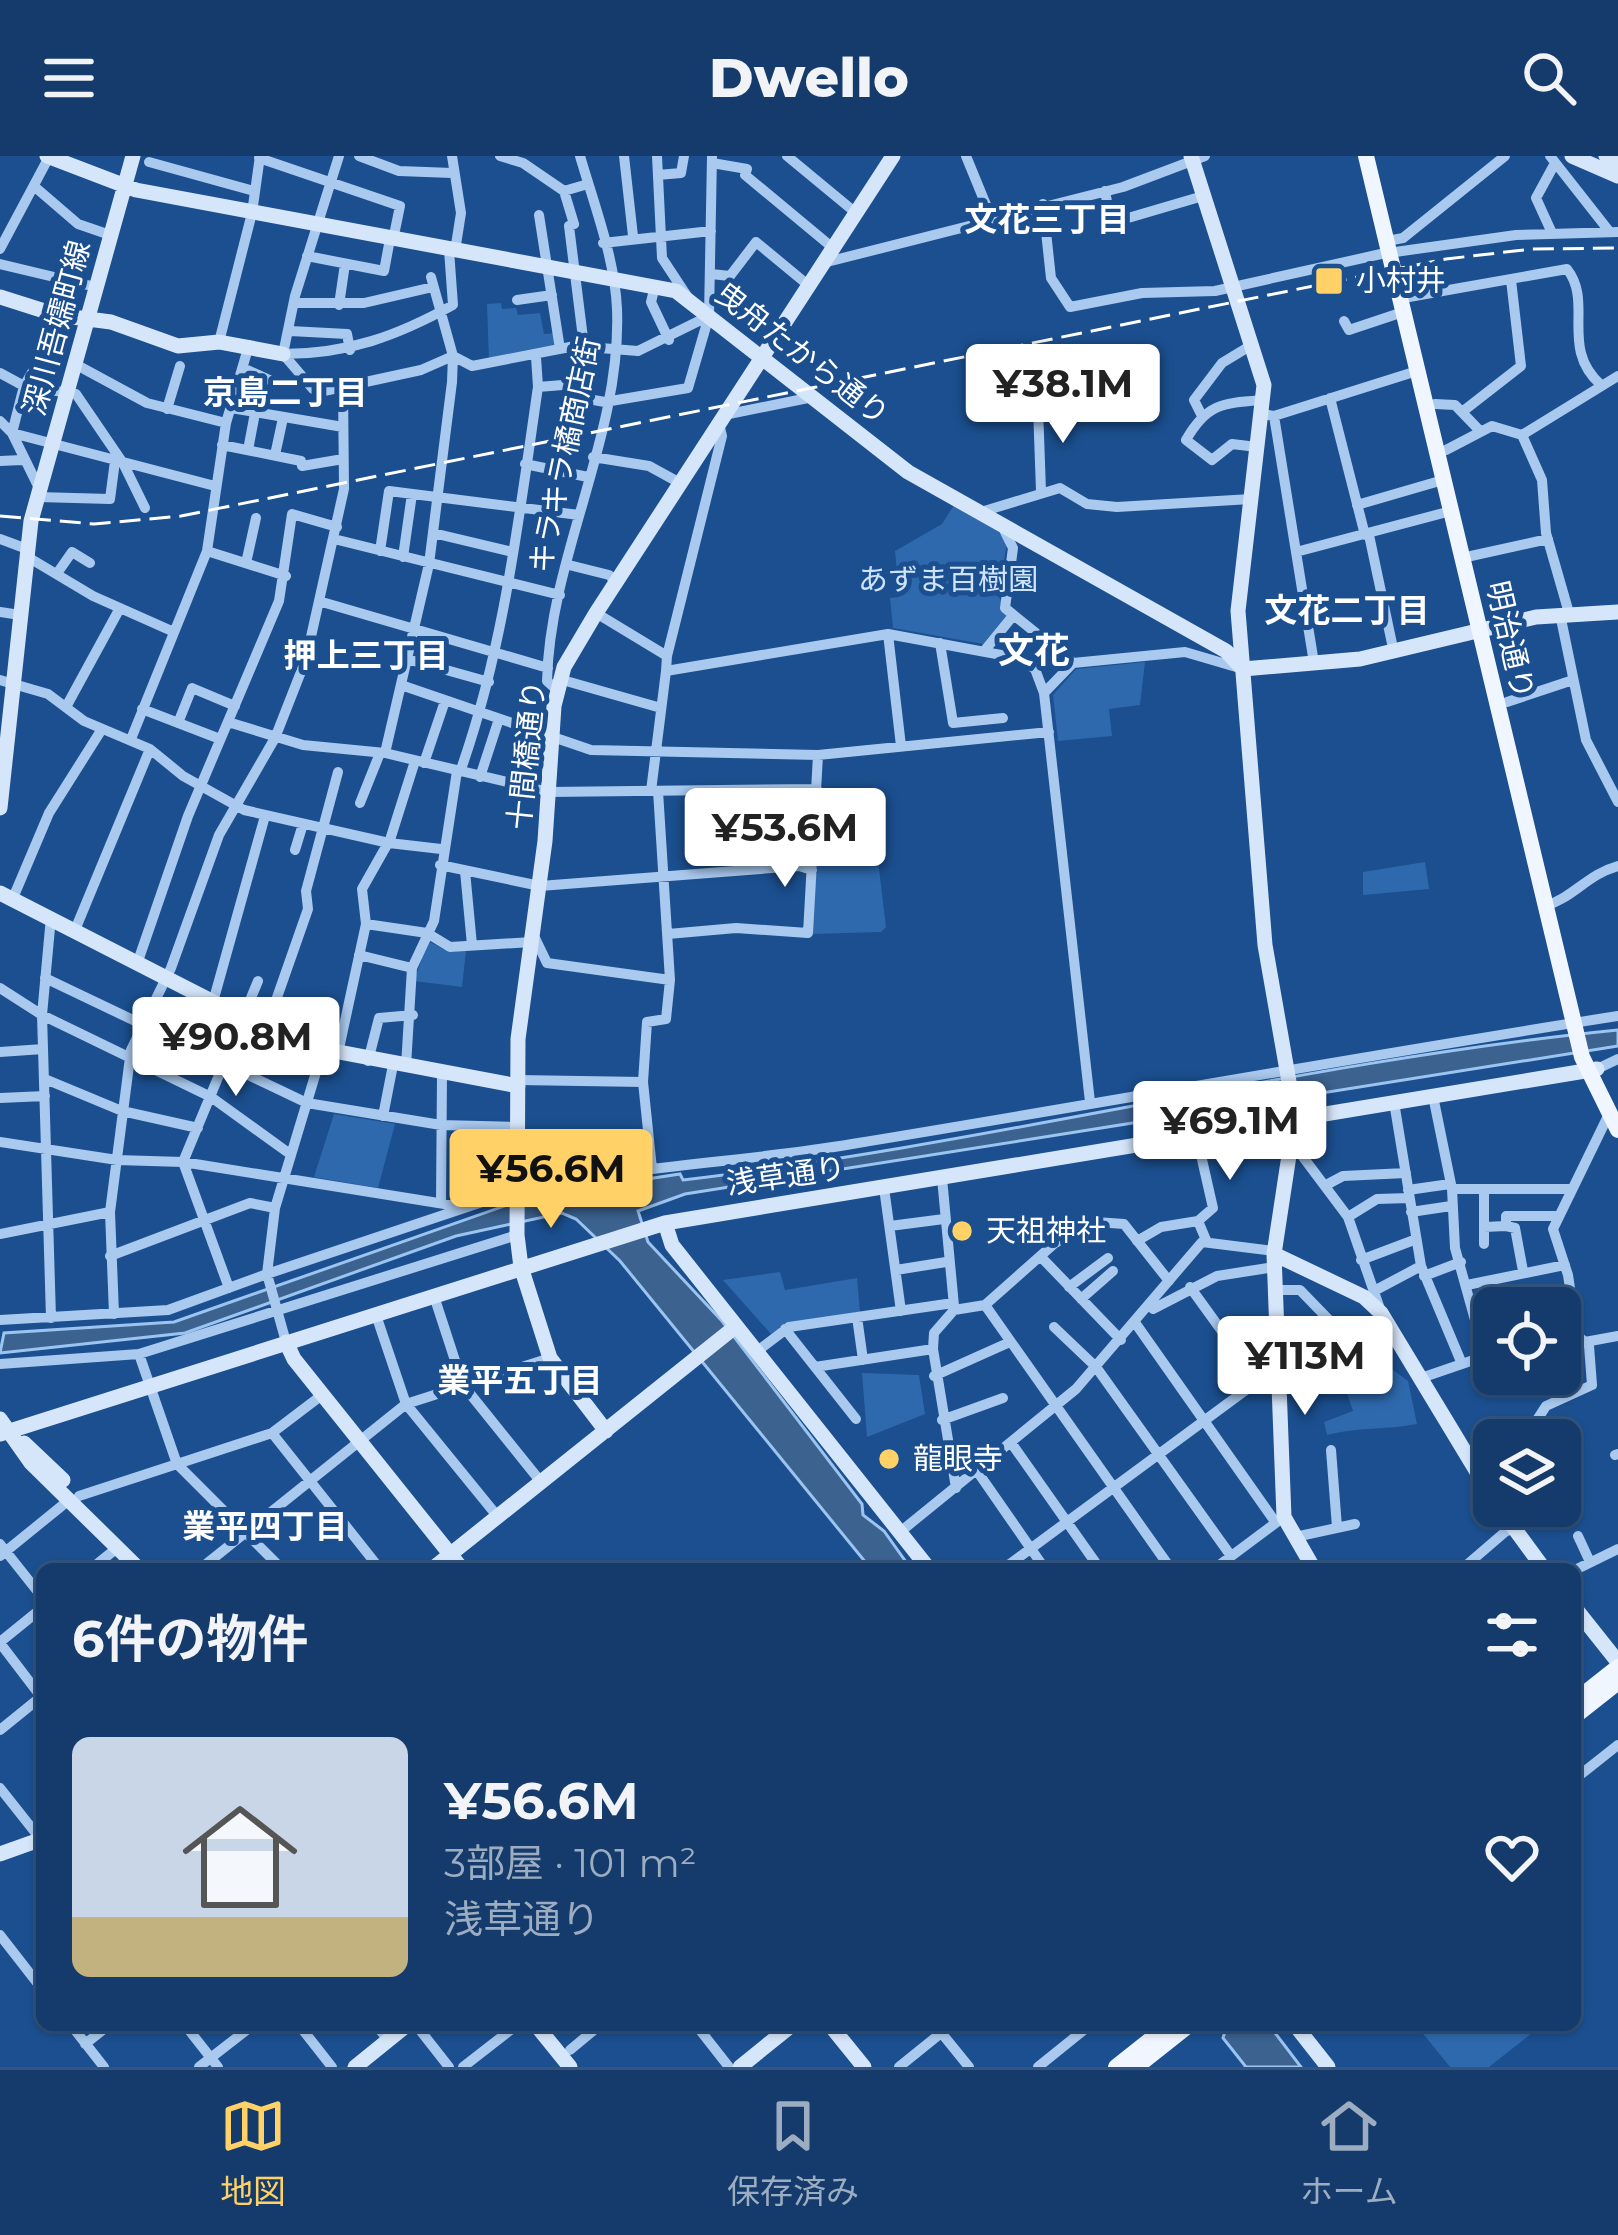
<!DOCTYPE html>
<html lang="ja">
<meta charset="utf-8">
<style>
body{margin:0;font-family:Montserrat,"Noto Sans JP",sans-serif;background:#214673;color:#f1f3f6;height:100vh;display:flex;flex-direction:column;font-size:45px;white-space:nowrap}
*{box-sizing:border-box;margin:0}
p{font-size:39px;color:#9dadc1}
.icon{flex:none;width:66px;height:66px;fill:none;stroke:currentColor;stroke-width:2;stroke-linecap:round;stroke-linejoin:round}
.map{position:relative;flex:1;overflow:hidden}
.panel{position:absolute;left:36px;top:1407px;width:1545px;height:468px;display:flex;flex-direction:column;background:#143b6b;border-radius:18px;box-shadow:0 3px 9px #0004,0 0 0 3px #33557e}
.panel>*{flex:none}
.tools{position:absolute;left:1473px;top:1131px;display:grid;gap:24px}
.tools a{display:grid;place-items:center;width:108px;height:108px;border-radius:18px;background:#143b6b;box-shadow:0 3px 9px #0004,0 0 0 3px #33557e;font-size:60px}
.price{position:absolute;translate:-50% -102px;padding:0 27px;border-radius:12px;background:#fff;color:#222;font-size:39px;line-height:78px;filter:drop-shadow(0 3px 6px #0008)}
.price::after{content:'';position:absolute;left:50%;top:72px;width:36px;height:27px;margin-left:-18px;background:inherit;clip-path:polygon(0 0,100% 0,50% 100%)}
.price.current{background:#ffd166;color:#111}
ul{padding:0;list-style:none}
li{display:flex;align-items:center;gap:36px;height:300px;padding:0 36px}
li+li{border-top:3px solid #33557e}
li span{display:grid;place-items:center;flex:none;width:336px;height:240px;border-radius:18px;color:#555}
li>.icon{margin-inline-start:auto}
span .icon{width:144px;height:144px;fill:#fffc;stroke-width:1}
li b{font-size:51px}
h2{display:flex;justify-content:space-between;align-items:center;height:144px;padding:0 36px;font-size:51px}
header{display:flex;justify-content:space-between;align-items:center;height:156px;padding:0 36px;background:#143b6b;font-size:54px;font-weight:800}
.tabs{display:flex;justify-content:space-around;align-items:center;height:168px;border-top:3px solid #33557e;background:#143b6b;font-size:33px;color:#9dadc1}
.tabs a{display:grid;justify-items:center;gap:6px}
.tabs .current{color:#ffd166}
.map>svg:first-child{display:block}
</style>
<header><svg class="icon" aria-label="menu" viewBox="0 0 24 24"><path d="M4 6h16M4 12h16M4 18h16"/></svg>Dwello<svg class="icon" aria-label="search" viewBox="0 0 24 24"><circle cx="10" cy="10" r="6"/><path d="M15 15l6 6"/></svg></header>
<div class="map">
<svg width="1618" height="1911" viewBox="0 0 1618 1911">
<rect width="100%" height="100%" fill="#1b4f8f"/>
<!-- green -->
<path fill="#2e69ad" d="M501,147L502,153L516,152L518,159L540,157L544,178L557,177L558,191L489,205L487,148Z
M954,349L997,374L1007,387L998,439L1008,459L983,488L893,472L890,442L899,441L895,395L942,368Z
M1145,506L1140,549L1109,553L1112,580L1058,585L1053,539L1076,513Z
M877,696L886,771L881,776L813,778L811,745L818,706Z
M1425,706L1429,733L1363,739V716Z
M428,785L449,796L466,795L462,831L414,825Z
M334,958L395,968L378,1032L314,1021Z
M780,1116L785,1134L857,1122L860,1156L788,1167L771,1178L723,1124Z
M1378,1203L1408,1225L1417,1268C1386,1274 1357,1271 1327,1279L1324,1266L1353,1255L1347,1238L1359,1233L1353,1212Z
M862,1217L919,1219L925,1258L867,1281Z
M1416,1869H1542L1489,1911H1450Z"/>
<!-- water -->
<path fill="#3c6290" stroke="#9cc4f0" stroke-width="3" d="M1618,874V890L685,1038L638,1055L648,1086L722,1165L862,1348L863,1359L884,1375L911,1413H871L620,1105L576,1063L562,1057L456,1080L185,1177L0,1197L4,1177L174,1166L530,1041L680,1018L683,1024C997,987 1304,905 1618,874Z
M1227,1869H1269L1301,1911H1246L1223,1882Z"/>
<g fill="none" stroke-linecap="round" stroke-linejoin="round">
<!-- street -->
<path stroke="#a9c9ee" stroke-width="10" d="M359,0L399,15L452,17
M452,0L461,57L455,95
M500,0L523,7L564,35L588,28
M624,0L633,80
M657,0L662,102L687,140
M787,0L856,57
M966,0L991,61
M1550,0L1609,75
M259,2L400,50L393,84
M149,6L254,35
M712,7L747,13L745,19L833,92
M658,19L681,17L684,0
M35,31L78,68L110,79
M564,35L574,68L569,70L584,190
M1105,35L1111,67L1203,40
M1043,48L1051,122L1070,151L1142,137L1215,135L1381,98L1516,79L1618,76
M539,59L560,193
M1552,77L1536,42L1554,9
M1387,85L1403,82L1505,0
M603,87L711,75
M0,93L49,1
M307,100L384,115L390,83
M823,107L1123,31L1205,0
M0,108L96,131
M711,118L730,120L756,86L808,129
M655,130L651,146L669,184
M1409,141L1567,113C1594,147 1559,192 1601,229
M517,144L552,139
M296,147H364L433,131
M339,149L345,108
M57,159L48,189L24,230L12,277L215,330
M1344,165L1349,174L1403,156
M290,175L347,178L350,194
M219,186L252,57L260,0
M283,198L313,233L324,235L421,214L453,200L472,210L575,190L638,195L709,160
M283,198C348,198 397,180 453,149L449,94
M283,198L295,140L339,0
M75,208L147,247L226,267
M243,212L274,226
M0,217L24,230L76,238L123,307L145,352
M538,231L575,228L576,241L605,246L688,232L709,160L712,0
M1330,242L1365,379
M1435,248L1455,249L1481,276
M1038,251L1041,335
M231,252L343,271
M167,253L180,210
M1462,256L1521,210L1511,124
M1201,258L1194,244L1222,207L1250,190
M1262,258L1274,260L1417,215
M724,259L813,241
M1274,260L1296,396
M0,265L12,277L40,334
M1522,279L1618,220
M222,289L301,305L302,310L343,303
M1257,291L1232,288L1212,304L1186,284C1207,247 1223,247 1264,244
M248,294L255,257
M1446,294L1492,270L1522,279L1542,324L1546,377L1569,457
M275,299L283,262
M593,301L649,310L680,327
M0,305L22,304
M525,308L588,321
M38,341L110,343L115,305
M1357,349L1443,324
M981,356L1060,332L1087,348L1117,351L1251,343
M1001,368L1013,392L1005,452L1073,507
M433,377L513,396
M1369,379L1394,497
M0,383L27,393
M334,383L560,439
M207,395L286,420
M380,395L389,335L579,359
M26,400L93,440L174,476
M1471,400L1548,383
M403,401L412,338
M246,407L256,362
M569,409L609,419L616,426
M58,416L72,396L90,407
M322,446L548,512
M0,456L20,459
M596,457L667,500L666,515L888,478L1018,502L1035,513L1044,537
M1560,458L1586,584L1618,646
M888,478L901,590
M940,487L953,567L1003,562
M985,494L1012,461
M667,500L722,280L719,268
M407,503L489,526
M1314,507L1296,396L1451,355
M559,523L661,552
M0,524L48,538L84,565L150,593L183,620L244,654L389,687L441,693
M401,529L591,594L818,599L1049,576
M557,534L547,525C550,399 622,280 617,153C615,103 594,48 580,0
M1507,546L1570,525
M66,551L120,452
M142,553L220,583
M228,566L303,589L385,597L549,636L817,633
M178,567L192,532L235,550
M131,583L207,395L226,267L249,189
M385,597L429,408L452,226L453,200L431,121
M424,607L445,545
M460,616C504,493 519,360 538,231L536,201
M480,621L498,566
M651,635L666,515
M360,647L380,597
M389,687L415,605
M295,694L303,668
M440,709L540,730L799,710L812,714
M465,715L472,789
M13,742L49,657L102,573
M1545,750C1573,742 1588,718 1618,710
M51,761L42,859L51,1162
M366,768L427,777L450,791L532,786
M75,774L150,593
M533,778L547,807L670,824
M668,778L736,772L808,777L818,599
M359,799L412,812
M137,808L188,660L279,445L292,358L337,371
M45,822L307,947L441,969L517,971
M0,832L42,859L211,941L290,998
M267,870L308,753L306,735L338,616
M191,892L213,846L265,660
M0,896L43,893
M338,897L366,768L362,733L388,687
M368,905L379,862L413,859
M406,910L412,812L434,765L457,615
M1597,913L1618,903
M45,923L122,955L198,972
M518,924L643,926
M1433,940L1452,1033L1455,1092L1475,1164L1493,1198
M0,942L45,940
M1090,946L1044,537L1073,507L1185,496L1243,513
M1394,946L1421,1110L1462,1208
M383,960L393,909
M1196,977L1213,1052L1198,1065
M0,986L117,1004L183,1006L463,1051
M1294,989L1348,1061L1380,1153
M652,1013L643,926L647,866L666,863L670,824L658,635
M942,1022L954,1150
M1326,1029L1343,1020L1406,1017
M884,1032L901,1155
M1452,1033H1572
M1408,1034L1450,1028
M518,1037C628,1009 741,1007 852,988C1108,946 1362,900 1618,860
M441,1047L442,918
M1411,1056L1451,1050
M1348,1061L1377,1043L1409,1042
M890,1070L944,1063
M1506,1070L1515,1072L1523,1115
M1484,1071L1506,1070V1060H1559
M0,1078L110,1056
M1137,1085L1161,1071L1198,1065L1206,1084
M1484,1088V1033
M110,1100L250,1047L275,1052
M1041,1101L1121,1184
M1361,1104L1414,1084
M896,1114L946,1106
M1424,1120L1461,1106
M1467,1129L1565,1109
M1069,1131L1108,1102
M1190,1131L1258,1225
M229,1132L183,1006L258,825
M1275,1134H1300L1334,1169L1345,1197
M1374,1135L1421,1110
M434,1140L463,1229L541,1326
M1081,1143L1113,1115
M1496,1147L1498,1152
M985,1149L1171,1413
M1153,1153L1217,1120L1274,1111
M114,1158L110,1056L131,894L171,812L219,679L275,582L306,503L344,333L343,231
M376,1159L406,1248L498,1361
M857,1161L863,1204
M0,1164L168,1154L267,1118L275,1052L323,893
M1136,1168L1276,1367
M1054,1171L1096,1211L1231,1400
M785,1173L856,1263
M1577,1179L1568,1119L1553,1073L1609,958
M286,1186L267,1118L518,1034
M1585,1186L1618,1180
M756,1196L789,1171L953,1147
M139,1198L177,1308L282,1413
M0,1208L139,1198L517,1079
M815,1211L933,1193
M934,1220L1010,1186
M1278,1221L1396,1180
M1421,1222L1494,1197
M942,1264L1003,1242
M272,1277L380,1413
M1524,1284L1546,1250L1592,1229L1589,1190L1577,1179L1560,1180
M1012,1288L1100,1413
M1331,1294L1337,1371
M1615,1299L1618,1298
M977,1315L1045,1413
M1560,1319V1322
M1560,1329L1566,1345L1560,1348
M956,1332L933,1193L934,1177L954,1154L985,1149L1055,1087L1096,1066L1124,1068L1169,1125
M79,1340L272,1277L322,1239
M900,1376L1076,1233L1202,1086L1274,1095
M1578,1380L1590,1406
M1295,1381L1355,1368
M0,1388L42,1441
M0,1400L69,1344
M91,1413L117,1392
M200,1413L406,1248L550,1202
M1003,1413L1277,1211
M1214,1413L1281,1363
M1462,1413L1505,1376L1555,1350
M1575,1414L1618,1393
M0,1486L42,1452
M0,1487L42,1542
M0,1574L42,1540
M1575,1623L1618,1589
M0,1632L42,1685
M0,1779L42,1833
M71,1869L104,1911
M185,1869L218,1911
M299,1869L332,1911
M376,1869L388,1884
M416,1869L449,1911
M696,1869L729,1911
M935,1869L969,1911
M85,1888L109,1869
M570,1894L600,1869
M199,1911L253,1869
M463,1911L517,1869
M899,1911L941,1877
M1038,1911L1090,1869"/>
<!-- secondary -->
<path stroke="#d6e6fa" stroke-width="15" d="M47,0L136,34L676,135L908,316L1226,495L1243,513L1360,503L1536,461L1618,456
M1191,0L1264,229L1238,455L1265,789L1295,960L1274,1098L1284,1361L1314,1413
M1572,0L1618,20
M1606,0L1618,6
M0,141L57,159L111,166L178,190L219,186L283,198
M0,652L31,365L133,0
M0,737L221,850L323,893L518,930
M665,1067L672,1089L929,1413
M1274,1098L1364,1141L1381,1157L1494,1344
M286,1186L294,1203L462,1413
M0,1263L31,1307L139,1413
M606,1275L550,1202L521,1111L517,1079L518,883L545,685L554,550L564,511L596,457L893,0
M0,1278L665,1067L1597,913
M24,1287L63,1324
M1498,1350L1544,1413
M432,1413L735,1171
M1575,1452L1618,1506
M0,1698L42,1683
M536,1869L570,1911
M830,1869L864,1911
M1295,1869L1328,1911
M355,1911L407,1869
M740,1911L792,1869"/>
<!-- primary -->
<path stroke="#f0f6ff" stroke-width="16" d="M1366,0L1582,901L1618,974
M1575,1545L1618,1511
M1575,1560L1618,1526
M1116,1911L1169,1869
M1136,1911L1189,1869"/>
<!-- rail -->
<path stroke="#fff" stroke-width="3" stroke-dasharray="21 9" stroke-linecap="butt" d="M0,360L94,368L181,360L1446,103L1532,93L1618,92"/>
</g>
<!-- markers -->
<g fill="#ffd166" stroke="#1b4f8f" stroke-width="4.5">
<rect x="1314" y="110" width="30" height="30" rx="6"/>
<circle cx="962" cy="1075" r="12"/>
<circle cx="889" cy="1303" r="12"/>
</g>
<g text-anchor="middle" stroke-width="10" stroke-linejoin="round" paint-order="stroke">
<!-- poi labels -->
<g font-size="30" fill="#fff" stroke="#1b4f8f" text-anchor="start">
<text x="1356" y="135">小村井</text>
<text x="986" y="1085">天祖神社</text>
<text x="913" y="1313">龍眼寺</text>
</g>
<!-- street labels -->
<g font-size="30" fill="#fff" stroke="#1b4f8f">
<text transform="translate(57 172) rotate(-75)" y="10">深川吾嬬町線</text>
<text transform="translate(802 198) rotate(38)" y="10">曳舟たから通り</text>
<text transform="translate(565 299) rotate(-78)" y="10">キラキラ橘商店街</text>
<text transform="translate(1510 484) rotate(77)" y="10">明治通り</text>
<text transform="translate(527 599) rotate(-84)" y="10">十間橋通り</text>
<text transform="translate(786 1020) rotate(-8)" y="10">浅草通り</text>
</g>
<!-- park labels -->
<g font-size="30" fill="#cfe3fa" stroke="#1b4f8f">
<text x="948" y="434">あずま百樹園</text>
</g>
<!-- neighbourhood labels -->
<g font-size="33" font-weight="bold" fill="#fff" stroke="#1b4f8f">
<text x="1047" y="75">文花三丁目</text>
<text x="285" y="248">京島二丁目</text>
<text x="1347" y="466">文花二丁目</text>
<text x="366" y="511">押上三丁目</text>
<text x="520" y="1236">業平五丁目</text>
<text x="265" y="1382">業平四丁目</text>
</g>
<!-- quarter labels -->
<g font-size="36" font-weight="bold" fill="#fff" stroke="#1b4f8f">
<text x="1034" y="507">文花</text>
</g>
</g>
</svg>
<div class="tools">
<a><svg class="icon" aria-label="locate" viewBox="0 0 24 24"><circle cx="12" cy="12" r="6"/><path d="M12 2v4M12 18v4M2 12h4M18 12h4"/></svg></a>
<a><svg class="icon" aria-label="layers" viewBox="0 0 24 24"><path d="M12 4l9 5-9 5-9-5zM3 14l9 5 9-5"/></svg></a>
</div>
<b class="price" style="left:1063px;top:290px">¥38.1M</b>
<b class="price" style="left:785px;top:734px">¥53.6M</b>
<b class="price" style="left:236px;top:943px">¥90.8M</b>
<b class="price" style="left:1230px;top:1027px">¥69.1M</b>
<b class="price current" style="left:551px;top:1075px">¥56.6M</b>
<b class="price" style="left:1305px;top:1262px">¥113M</b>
<section class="panel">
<h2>6件の物件<svg class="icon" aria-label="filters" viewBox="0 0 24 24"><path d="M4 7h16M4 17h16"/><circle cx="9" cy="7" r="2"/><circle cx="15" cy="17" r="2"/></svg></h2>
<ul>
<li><span style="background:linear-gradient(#c9d6e8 75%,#c2b280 0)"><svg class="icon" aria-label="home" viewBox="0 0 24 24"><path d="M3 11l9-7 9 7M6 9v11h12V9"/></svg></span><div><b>¥56.6M</b><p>3部屋 · 101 m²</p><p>浅草通り</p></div><svg class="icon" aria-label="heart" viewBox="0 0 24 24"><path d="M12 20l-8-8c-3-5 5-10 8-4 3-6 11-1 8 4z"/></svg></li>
</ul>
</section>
</div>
<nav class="tabs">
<a class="current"><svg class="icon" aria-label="map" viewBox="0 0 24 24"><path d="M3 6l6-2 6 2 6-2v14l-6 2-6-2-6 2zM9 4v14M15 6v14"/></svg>地図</a>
<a><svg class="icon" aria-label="saved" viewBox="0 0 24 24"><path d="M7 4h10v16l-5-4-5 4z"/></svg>保存済み</a>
<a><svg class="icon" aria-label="home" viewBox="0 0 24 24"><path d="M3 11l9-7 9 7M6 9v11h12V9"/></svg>ホーム</a>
</nav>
